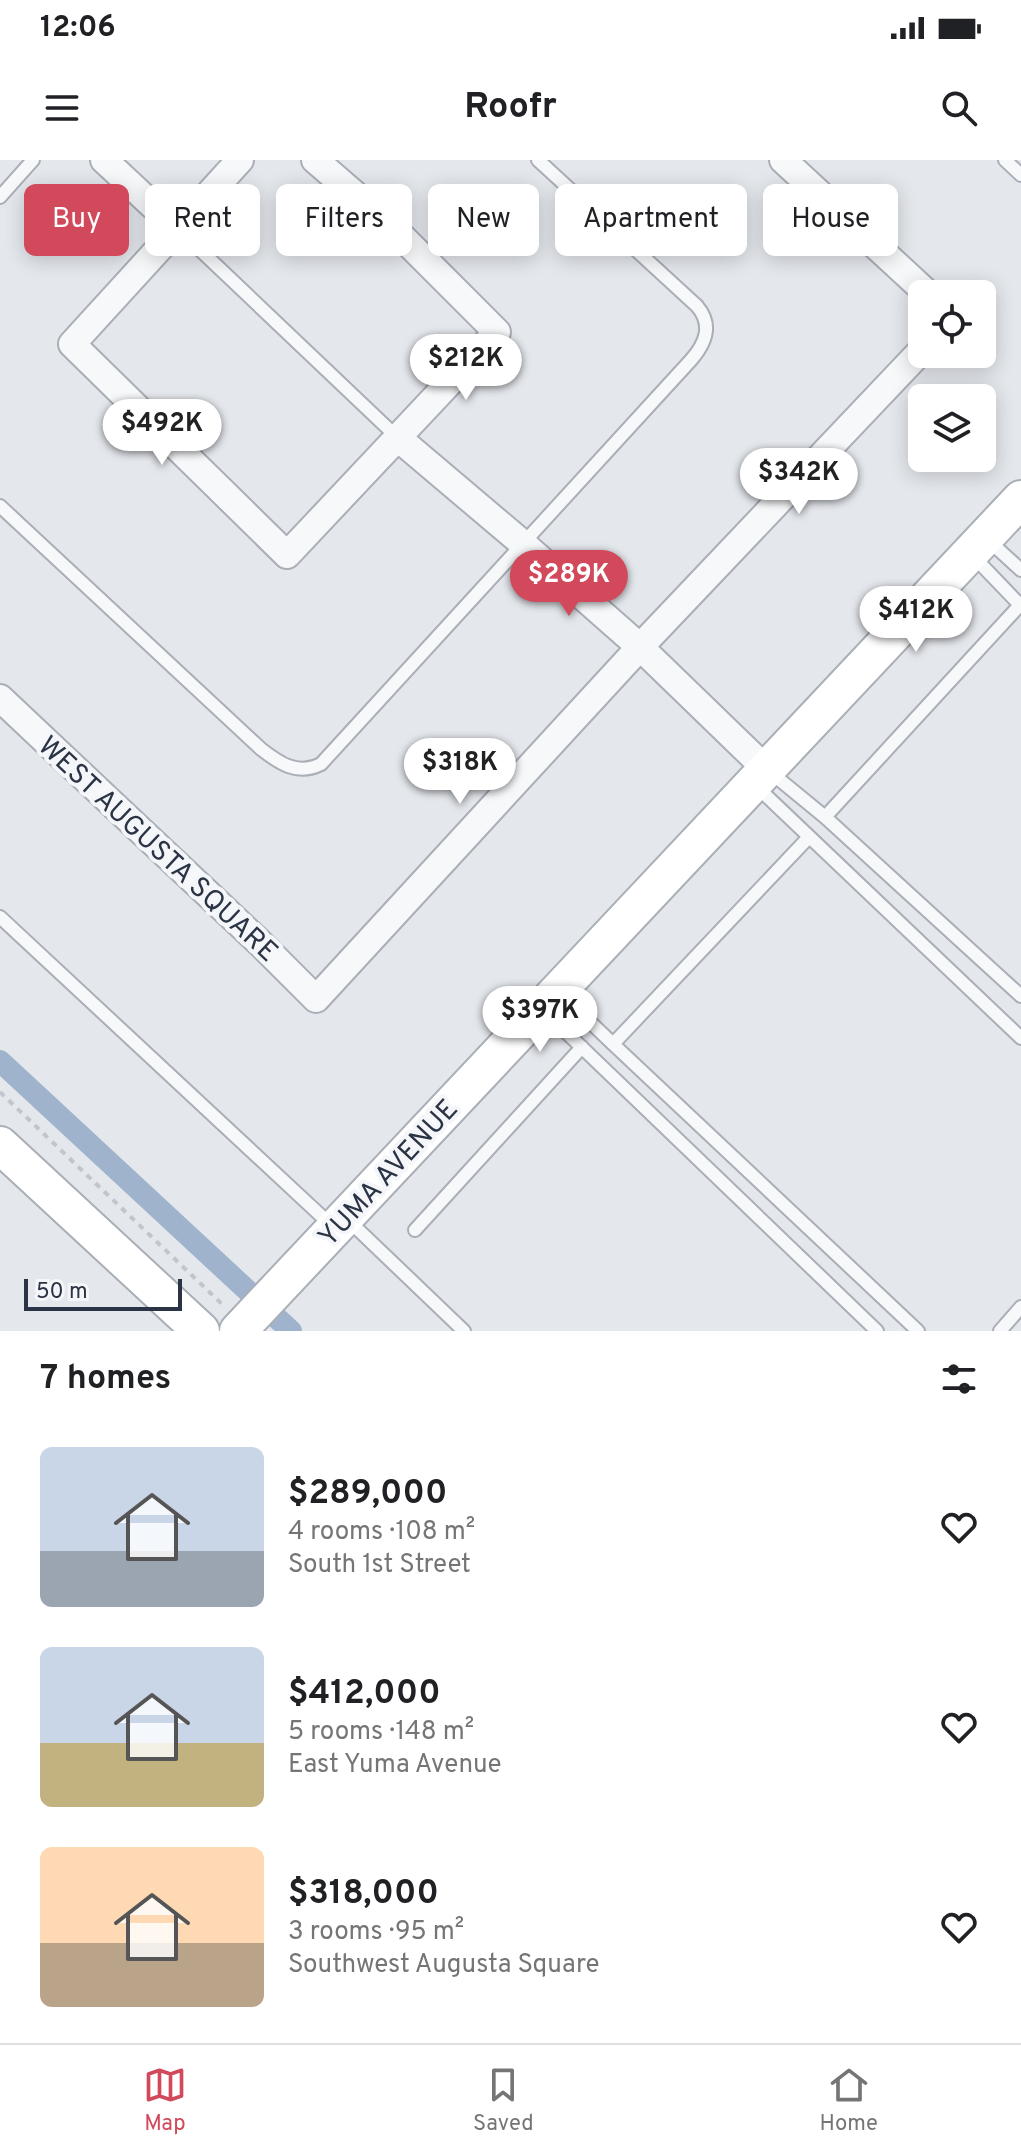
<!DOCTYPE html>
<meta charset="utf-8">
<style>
body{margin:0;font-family:Overpass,sans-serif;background:#f2f2f2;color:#202124;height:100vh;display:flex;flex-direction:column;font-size:30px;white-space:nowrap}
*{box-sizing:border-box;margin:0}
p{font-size:26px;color:#757577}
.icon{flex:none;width:44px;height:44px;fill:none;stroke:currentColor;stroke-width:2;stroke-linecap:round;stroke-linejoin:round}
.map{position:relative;height:1171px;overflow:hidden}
.details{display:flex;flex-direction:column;background:#fff;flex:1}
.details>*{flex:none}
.top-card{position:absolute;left:24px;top:24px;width:974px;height:72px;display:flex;gap:16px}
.controls{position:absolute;left:908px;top:120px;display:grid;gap:16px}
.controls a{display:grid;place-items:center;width:88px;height:88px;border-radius:12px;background:#fff;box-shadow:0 4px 20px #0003;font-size:40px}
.scale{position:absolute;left:24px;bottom:20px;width:158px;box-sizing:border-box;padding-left:8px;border:4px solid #2b3445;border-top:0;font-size:22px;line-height:28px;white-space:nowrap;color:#2b3445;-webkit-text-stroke:6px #f4f6f9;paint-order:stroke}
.price{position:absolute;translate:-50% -68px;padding:0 18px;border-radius:28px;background:#fff;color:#222;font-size:26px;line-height:52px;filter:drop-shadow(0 2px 4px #0008)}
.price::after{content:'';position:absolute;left:50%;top:48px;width:24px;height:18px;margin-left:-12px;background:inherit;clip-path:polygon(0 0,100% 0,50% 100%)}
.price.active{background:#d1495b;color:#fff}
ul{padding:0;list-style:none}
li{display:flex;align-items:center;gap:24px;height:200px;padding:0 40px}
li span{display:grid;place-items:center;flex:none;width:224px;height:160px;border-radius:12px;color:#555}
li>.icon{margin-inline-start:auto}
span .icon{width:96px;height:96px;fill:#fffc;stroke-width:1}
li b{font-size:34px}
h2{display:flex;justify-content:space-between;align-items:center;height:96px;padding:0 40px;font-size:34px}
.pill{padding:0 28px;border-radius:12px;background:#fff;box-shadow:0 4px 20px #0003;font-size:28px;line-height:72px}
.pill.active{background:#d1495b;color:#fff}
.status{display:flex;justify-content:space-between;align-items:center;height:56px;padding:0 40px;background:#fff;direction:ltr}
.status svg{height:22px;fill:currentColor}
header{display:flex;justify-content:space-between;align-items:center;height:104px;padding:0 40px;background:#fff;font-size:36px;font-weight:700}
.dock{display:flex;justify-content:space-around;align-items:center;height:112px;border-top:2px solid #e0e0e0;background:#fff;font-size:22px;color:#757577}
.dock a{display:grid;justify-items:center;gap:4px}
.dock .active{color:#d1495b}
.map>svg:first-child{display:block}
</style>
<div class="status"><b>12:06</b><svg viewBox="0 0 49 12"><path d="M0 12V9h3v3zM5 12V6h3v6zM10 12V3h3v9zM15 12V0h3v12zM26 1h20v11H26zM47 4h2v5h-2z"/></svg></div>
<header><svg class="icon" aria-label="menu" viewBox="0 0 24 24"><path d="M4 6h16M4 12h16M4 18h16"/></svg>Roofr<svg class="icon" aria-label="search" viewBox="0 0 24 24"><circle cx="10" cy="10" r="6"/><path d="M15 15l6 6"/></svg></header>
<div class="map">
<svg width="1021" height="1171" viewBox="0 0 1021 1171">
<rect width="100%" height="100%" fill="#e4e7ec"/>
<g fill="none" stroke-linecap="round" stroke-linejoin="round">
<!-- canal -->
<path stroke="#9fb4cc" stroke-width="22" d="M0,901L291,1171"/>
<!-- lane casing -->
<g stroke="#a9aeb7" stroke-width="16">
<path id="lane" d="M1005,0L1021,15
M0,37L33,0
M177,68L398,278
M0,346L261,589C279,603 297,616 321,604L691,200C706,183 713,165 697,146L538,0
M987,379L1021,410
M973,396L1021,446
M769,611L825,657L1021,836
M755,625L1021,878
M825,657L1020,445
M809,677L613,884L918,1171
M0,757L332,1066
M560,833L613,884
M545,852L877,1171
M347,1059L464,1171
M415,1070L582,887
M1000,1171L1021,1147"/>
</g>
<!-- street casing -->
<g stroke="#a9aeb7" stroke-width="30">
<path id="street" d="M104,0L177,68
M240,0L72,184L287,395L497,172L389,64L315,0
M783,0L928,134
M398,278L522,383L640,487L766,609
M0,538L260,783L316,839L640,487L922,190"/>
</g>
<!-- secondary casing -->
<g stroke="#a9aeb7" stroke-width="40">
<path id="secondary" d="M0,985L201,1171
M238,1171L1021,339"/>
</g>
<!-- path -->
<path stroke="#c2c5cb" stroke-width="4" stroke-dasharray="6 6" stroke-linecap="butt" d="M0,932L224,1146"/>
<!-- lane -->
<use href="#lane" stroke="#f7f8fa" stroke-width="12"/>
<!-- street -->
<use href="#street" stroke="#f7f8fa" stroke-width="26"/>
<!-- secondary -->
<use href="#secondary" stroke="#fff" stroke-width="36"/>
</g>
<g text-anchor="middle" stroke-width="8" stroke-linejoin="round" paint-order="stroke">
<!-- street labels -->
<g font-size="28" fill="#2b3445" stroke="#f4f6f9">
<text transform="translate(159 688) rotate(43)" y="10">WEST AUGUSTA SQUARE</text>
<text transform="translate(387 1012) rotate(-47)" y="10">YUMA AVENUE</text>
</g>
</g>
</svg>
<div class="controls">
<a><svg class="icon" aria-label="locate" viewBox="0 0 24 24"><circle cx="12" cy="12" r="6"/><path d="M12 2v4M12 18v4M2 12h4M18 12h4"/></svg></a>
<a><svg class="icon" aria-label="layers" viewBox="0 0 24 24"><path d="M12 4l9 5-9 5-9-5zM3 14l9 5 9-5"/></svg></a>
</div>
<div class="scale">50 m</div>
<b class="price" style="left:466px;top:242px">$212K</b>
<b class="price" style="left:162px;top:307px">$492K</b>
<b class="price" style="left:799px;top:356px">$342K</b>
<b class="price active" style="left:569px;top:458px">$289K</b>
<b class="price" style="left:916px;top:494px">$412K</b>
<b class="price" style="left:460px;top:646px">$318K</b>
<b class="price" style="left:540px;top:894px">$397K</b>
<div class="top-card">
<a class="pill active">Buy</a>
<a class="pill">Rent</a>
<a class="pill">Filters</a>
<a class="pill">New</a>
<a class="pill">Apartment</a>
<a class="pill">House</a>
</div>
</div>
<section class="details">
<h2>7 homes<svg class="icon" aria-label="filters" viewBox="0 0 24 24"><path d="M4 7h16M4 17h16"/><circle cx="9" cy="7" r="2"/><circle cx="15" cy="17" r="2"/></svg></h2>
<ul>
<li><span style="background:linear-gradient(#c9d6e8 65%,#9aa5b1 0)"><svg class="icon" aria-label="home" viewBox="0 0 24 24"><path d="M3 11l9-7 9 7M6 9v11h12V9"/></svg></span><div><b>$289,000</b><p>4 rooms · 108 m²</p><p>South 1st Street</p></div><svg class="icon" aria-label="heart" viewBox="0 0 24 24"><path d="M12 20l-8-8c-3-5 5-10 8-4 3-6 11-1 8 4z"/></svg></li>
<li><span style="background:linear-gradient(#c9d6e8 60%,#c2b280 0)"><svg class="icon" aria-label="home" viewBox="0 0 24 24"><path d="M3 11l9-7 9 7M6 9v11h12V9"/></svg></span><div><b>$412,000</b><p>5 rooms · 148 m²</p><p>East Yuma Avenue</p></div><svg class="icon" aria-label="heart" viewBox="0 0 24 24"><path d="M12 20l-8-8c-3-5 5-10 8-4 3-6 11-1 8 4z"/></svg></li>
<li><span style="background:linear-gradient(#ffd9b3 60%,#b9a48a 0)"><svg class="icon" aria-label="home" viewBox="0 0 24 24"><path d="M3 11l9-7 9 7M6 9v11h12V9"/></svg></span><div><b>$318,000</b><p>3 rooms · 95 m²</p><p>Southwest Augusta Square</p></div><svg class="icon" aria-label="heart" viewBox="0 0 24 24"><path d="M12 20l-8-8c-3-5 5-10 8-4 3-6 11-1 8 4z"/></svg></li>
</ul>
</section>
<nav class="dock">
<a class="active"><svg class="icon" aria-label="map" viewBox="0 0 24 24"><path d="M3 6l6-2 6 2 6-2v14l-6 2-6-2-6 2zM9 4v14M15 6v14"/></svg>Map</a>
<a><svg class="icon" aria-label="saved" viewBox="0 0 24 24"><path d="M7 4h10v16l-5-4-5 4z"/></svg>Saved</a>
<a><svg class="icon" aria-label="home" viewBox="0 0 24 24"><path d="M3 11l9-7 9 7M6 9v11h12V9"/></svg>Home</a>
</nav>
